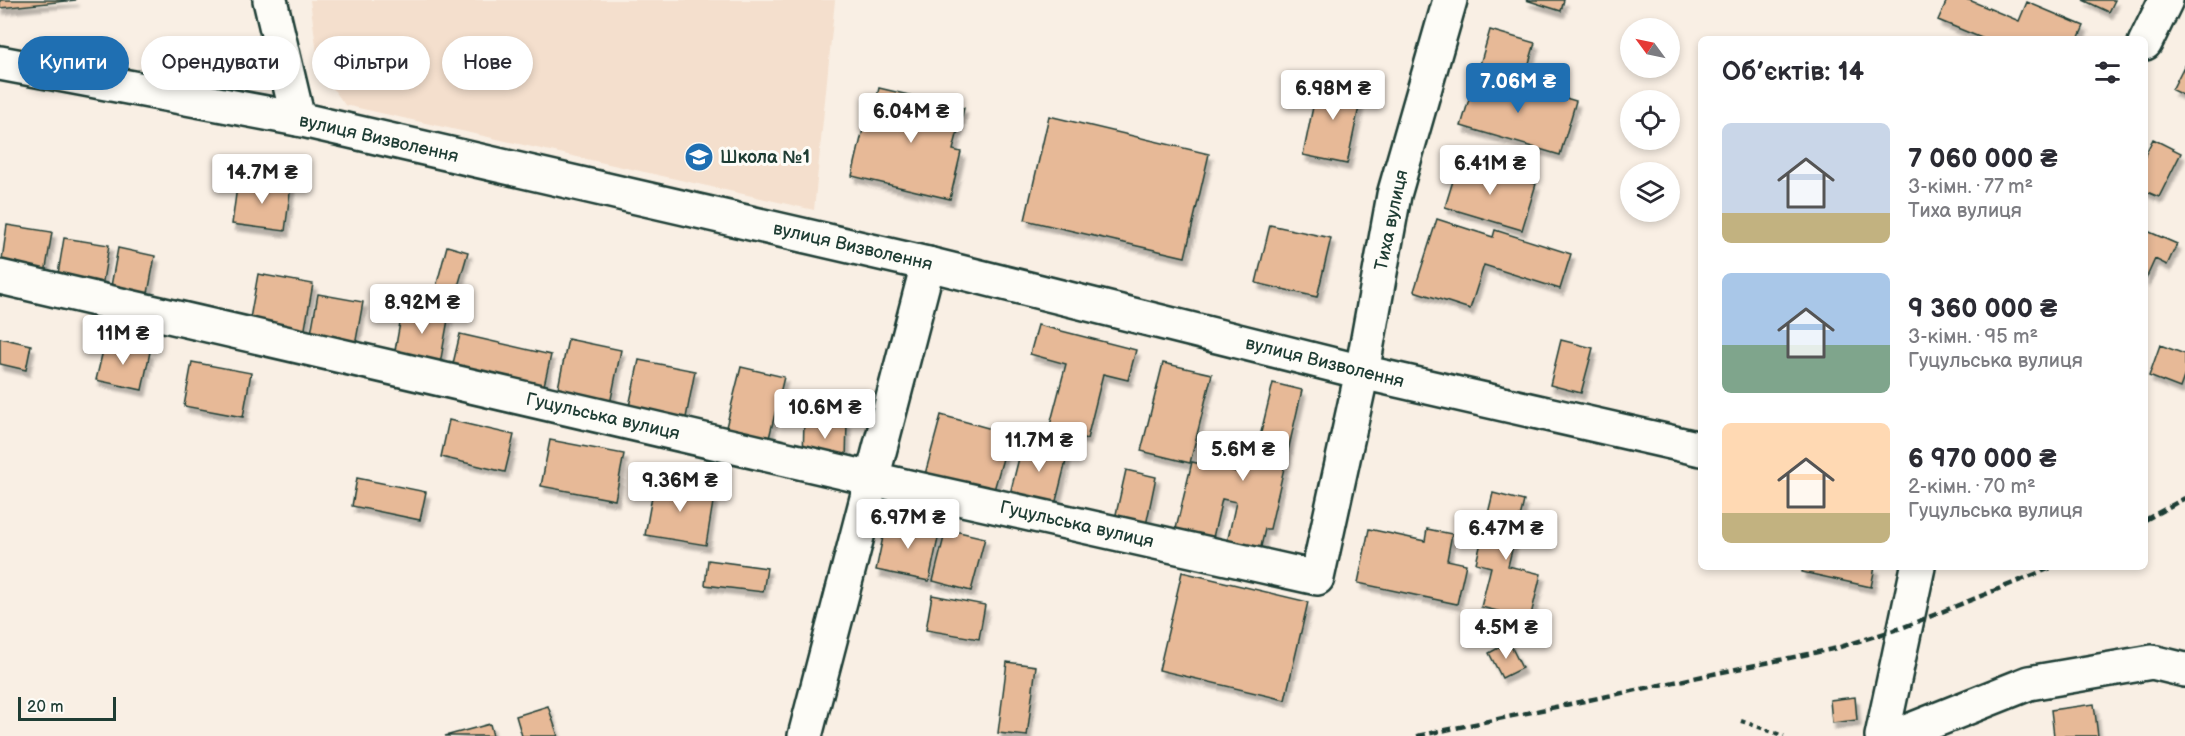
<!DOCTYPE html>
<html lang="uk">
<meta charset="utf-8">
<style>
body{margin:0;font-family:"Balsamiq Sans",sans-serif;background:#f7f7f7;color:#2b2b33;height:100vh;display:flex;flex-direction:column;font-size:22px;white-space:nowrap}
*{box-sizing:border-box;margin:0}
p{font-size:20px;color:#7c7c81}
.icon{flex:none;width:33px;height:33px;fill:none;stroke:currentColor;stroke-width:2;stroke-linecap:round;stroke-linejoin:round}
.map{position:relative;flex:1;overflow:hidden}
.panel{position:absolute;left:1698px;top:36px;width:450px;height:534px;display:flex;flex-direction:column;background:#fff;border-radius:9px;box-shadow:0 3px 9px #0003}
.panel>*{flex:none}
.banner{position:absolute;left:18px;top:36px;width:570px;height:54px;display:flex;gap:12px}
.needle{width:39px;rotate:303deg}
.fabs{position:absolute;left:1620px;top:18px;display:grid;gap:12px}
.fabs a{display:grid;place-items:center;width:60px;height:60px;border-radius:50%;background:#fff;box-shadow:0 3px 9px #0003;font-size:30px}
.scale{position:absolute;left:18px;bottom:15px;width:98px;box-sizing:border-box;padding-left:6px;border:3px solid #1f3d34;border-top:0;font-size:16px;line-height:21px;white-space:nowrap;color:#1f3d34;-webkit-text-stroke:4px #fdfcf7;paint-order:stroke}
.price{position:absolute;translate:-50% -51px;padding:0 14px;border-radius:6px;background:#fff;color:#222;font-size:20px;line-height:39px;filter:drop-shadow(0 2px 3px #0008)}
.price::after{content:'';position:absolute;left:50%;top:36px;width:18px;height:14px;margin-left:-9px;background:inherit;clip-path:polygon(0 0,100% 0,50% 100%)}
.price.selected{background:#1f6fb2;color:#fff}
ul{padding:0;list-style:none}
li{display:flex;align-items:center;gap:18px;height:150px;padding:0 24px}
li span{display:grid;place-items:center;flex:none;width:168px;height:120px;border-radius:9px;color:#555}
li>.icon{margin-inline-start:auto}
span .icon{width:72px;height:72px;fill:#fffc;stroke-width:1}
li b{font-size:26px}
h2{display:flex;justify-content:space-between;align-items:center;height:72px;padding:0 24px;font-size:26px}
.tag{padding:0 21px;border-radius:27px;background:#fff;box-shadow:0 3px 9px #0003;font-size:21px;line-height:54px}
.tag.selected{background:#1f6fb2;color:#fff}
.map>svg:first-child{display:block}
</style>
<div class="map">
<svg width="2185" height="736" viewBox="0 0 2185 736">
<defs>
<filter id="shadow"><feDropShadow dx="3.5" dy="6" stdDeviation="1.5" flood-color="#0004"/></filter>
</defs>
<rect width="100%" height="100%" fill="#f9efe4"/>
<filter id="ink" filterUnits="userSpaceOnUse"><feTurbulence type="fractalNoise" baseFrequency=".0167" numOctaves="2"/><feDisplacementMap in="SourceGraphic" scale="12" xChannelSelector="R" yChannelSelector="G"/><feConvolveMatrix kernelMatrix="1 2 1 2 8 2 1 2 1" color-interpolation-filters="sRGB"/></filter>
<g filter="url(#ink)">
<!-- built -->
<path fill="#f4dfcd" d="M310,0H835L814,210L345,105L319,69Z"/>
<!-- building -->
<path fill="#e7b997" stroke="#1f3d34" stroke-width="1.5" filter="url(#shadow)" d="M0,0H76L0,8Z
M1526,0H1564L1561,11Z
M1947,0H1969L2019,21L2027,2L2084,26L2078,39H1984L1938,20Z
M2083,0H2115L2109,12Z
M1490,30L1535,43L1524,80L1479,68Z
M2185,64V96L2172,90Z
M1477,72L1576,101L1560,155L1461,126Z
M1319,78L1363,88L1347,164L1303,155Z
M879,88L964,108L953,150L961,152L950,199L852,176L863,129L869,130Z
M1049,116L1209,154L1185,257L1025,220Z
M2153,139L2181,153L2159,197L2145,191V155Z
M1459,161L1536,184L1522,230L1445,207Z
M238,179L291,185L285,231L232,224Z
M1437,219L1493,237L1495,230L1571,254L1560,289L1484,265L1470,309L1414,291Z
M7,225L52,232L45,274L1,267Z
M1270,225L1331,238L1317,297L1256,283Z
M2145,230L2177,244L2167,265L2155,259L2145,281Z
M64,238L109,245L102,287L57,280Z
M447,246L468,252L452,307L432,302Z
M118,248L155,256L146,304L109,297Z
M258,274L313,284L304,334L249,324Z
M318,294L363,302L355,346L310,339Z
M403,306L449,314L440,364L394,356Z
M1038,325L1136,350L1128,380L1103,374L1087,439L1049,429L1066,364L1030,354Z
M460,334L551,355L542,394L451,372Z
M0,338L31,345L26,370L0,364Z
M568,339L621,350L610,404L557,393Z
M1561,340L1593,348L1581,393L1550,385Z
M105,342L150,352L142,390L96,380Z
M2160,345L2185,354V374L2180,388L2149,376Z
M639,360L695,371L685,423L628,411Z
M192,362L251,373L243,417L184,406Z
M1163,363L1212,374L1190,463L1141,451Z
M741,367L784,377L769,438L726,427Z
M1273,383L1302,390L1270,529H1265L1260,551L1227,543L1236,502L1222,499L1211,546L1174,537L1192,462L1242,473L1248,451L1256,453Z
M941,415L1010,434L992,497L924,478Z
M449,420L514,435L505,472L441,457Z
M804,420L847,422L846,459L803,458Z
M1024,438L1069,449L1054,509L1009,498Z
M550,440L624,454L615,500L541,486Z
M1126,470L1156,477L1145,530L1114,523Z
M357,478L426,492L420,520L352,506Z
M655,480L715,490L706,545L645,535Z
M1493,493L1524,501L1508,566L1541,574L1530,619L1481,607L1491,567L1476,563Z
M887,518L940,529L929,581L876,570Z
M946,529L985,538L971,591L933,581Z
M1369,529L1425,541L1427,529L1452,534L1447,560L1466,564L1457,604L1358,583Z
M708,560L767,568L763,592L705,585Z
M1803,567H1875L1871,587L1802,572Z
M1182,572L1308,602L1285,700L1159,670Z
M932,595L985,605L979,639L926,630Z
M1509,642L1522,668L1502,678L1489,653Z
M1007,662L1036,666L1027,736L998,733Z
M1855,697L1857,720L1832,723L1830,700Z
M2094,704L2098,736H2054L2051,710Z
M548,706L558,736H522L516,716Z
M490,724L493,736H445Z"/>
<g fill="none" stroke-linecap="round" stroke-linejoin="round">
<!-- street casing -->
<g stroke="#1f3d34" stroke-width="38">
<path id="street" d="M0,63L298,119
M0,277L873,479L1317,578L1362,372L1394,195L1450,0
M805,736L928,264
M1896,736L2029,683L2152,662L2185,670"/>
</g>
<!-- secondary casing -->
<g stroke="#1f3d34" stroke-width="38">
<path id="secondary" d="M270,0L298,119L928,264L1362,372L1701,449
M2145,43L2166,0
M1882,736L1918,567"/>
</g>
<!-- path -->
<path stroke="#1f3d34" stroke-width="4" stroke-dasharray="4.5 4.5" stroke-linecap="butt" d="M1741,721L1784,736"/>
<!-- street -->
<use href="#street" stroke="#fdfcf7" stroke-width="33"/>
<!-- secondary -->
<use href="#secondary" stroke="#fdfcf7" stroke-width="33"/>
<!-- rail -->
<path stroke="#1f3d34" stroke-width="4.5" stroke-dasharray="9 4.5" stroke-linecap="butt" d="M2145,520L2185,498
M1417,736L1837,648L1904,627L2053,567"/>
</g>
</g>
<!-- icons -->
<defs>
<g id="school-disc" transform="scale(1.5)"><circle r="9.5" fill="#1f6fb2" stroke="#fdfcf7"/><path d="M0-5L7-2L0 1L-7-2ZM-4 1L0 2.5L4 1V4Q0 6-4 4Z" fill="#fff"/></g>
</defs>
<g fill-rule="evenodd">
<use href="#school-disc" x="699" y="157"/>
</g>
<g text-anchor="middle" stroke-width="6" stroke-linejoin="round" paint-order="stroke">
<!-- street labels -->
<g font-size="18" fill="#1f3d34" stroke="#fdfcf7">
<text transform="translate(379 138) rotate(13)" y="6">вулиця Визволення</text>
<text transform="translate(1391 220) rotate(-78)" y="6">Тиха вулиця</text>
<text transform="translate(853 246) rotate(13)" y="6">вулиця Визволення</text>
<text transform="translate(1325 362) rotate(14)" y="6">вулиця Визволення</text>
<text transform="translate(603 416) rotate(13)" y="6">Гуцульська вулиця</text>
<text transform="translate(1077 524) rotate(13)" y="6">Гуцульська вулиця</text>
</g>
<!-- poi labels -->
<g font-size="18" font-weight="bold" fill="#1f3d34" stroke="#fdfcf7" text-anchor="start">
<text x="720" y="163">Школа №1</text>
</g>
</g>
</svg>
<div class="fabs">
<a><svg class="needle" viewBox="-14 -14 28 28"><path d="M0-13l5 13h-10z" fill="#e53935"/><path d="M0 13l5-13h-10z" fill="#7c7c81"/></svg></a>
<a><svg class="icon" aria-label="locate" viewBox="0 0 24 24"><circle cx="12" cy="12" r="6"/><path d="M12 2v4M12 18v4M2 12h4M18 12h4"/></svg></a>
<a><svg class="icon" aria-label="layers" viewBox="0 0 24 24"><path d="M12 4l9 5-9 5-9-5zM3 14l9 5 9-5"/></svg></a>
</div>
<div class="scale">20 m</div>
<b class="price selected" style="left:1518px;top:114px">7.06M ₴</b>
<b class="price" style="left:1333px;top:121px">6.98M ₴</b>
<b class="price" style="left:911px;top:144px">6.04M ₴</b>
<b class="price" style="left:1490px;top:196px">6.41M ₴</b>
<b class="price" style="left:262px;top:205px">14.7M ₴</b>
<b class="price" style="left:422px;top:335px">8.92M ₴</b>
<b class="price" style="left:123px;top:366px">11M ₴</b>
<b class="price" style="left:825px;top:440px">10.6M ₴</b>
<b class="price" style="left:1039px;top:473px">11.7M ₴</b>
<b class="price" style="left:1243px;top:482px">5.6M ₴</b>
<b class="price" style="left:680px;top:513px">9.36M ₴</b>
<b class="price" style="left:908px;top:550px">6.97M ₴</b>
<b class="price" style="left:1506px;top:561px">6.47M ₴</b>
<b class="price" style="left:1506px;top:660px">4.5M ₴</b>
<div class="banner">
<a class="tag selected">Купити</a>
<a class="tag">Орендувати</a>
<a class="tag">Фільтри</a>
<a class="tag">Нове</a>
</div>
<section class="panel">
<h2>Об’єктів: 14<svg class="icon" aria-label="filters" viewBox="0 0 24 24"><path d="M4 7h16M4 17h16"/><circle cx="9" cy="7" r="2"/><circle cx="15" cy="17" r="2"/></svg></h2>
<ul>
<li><span style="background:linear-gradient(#c9d6e8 75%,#c2b280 0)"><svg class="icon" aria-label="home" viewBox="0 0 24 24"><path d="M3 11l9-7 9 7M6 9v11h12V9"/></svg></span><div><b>7 060 000 ₴</b><p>3-кімн. · 77 m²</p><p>Тиха вулиця</p></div></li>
<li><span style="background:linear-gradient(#a9c7e8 60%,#7fa58c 0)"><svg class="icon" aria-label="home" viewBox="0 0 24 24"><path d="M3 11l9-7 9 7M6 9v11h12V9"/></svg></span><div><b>9 360 000 ₴</b><p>3-кімн. · 95 m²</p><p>Гуцульська вулиця</p></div></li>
<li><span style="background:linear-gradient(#ffd9b3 75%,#c2b280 0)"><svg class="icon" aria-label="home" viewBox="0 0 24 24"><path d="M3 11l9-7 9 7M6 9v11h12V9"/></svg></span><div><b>6 970 000 ₴</b><p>2-кімн. · 70 m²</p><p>Гуцульська вулиця</p></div></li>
</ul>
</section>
</div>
